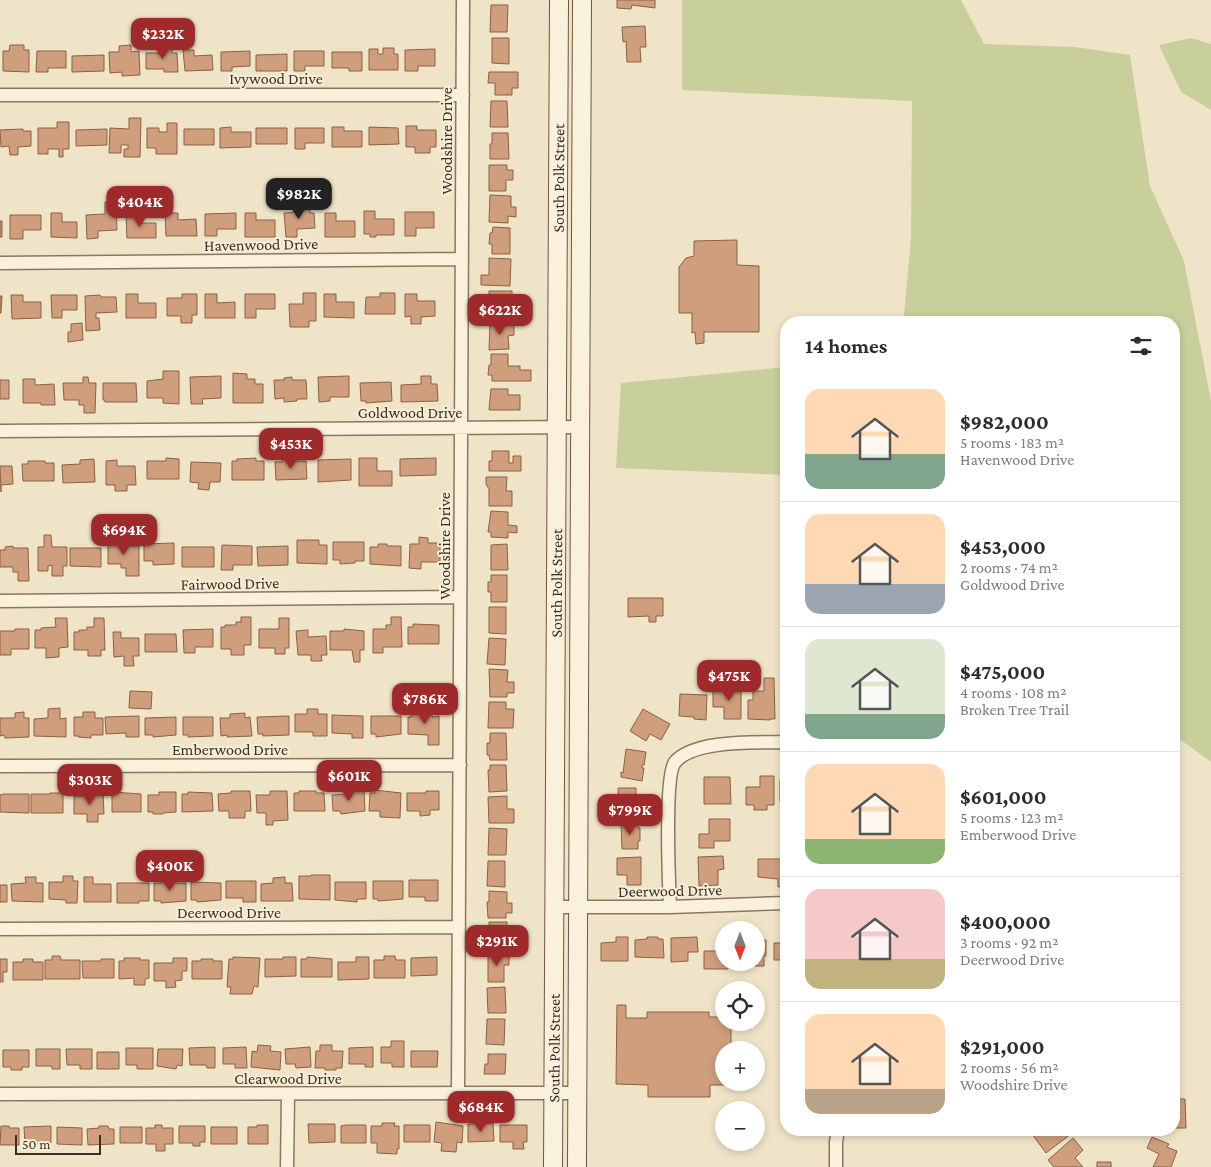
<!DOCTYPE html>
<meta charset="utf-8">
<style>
body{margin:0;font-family:"Crimson Pro",serif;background:#f2f2f3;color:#2b2b33;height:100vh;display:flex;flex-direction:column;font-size:19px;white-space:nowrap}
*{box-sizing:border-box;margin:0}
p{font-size:16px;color:#7c7c81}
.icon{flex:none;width:28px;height:28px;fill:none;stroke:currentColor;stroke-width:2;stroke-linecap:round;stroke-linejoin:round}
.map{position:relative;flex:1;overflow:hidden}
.panel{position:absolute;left:780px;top:316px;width:400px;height:820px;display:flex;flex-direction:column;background:#fff;border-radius:20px;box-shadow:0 2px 8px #0003}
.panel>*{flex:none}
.needle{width:32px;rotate:180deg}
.buttons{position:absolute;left:715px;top:921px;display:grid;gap:10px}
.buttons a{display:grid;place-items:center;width:50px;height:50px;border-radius:50%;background:#fff;box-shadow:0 2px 8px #0003;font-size:25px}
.scale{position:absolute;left:15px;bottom:12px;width:86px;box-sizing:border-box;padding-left:5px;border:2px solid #3d2e20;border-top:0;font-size:14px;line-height:18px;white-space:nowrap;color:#3d2e20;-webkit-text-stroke:4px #f7eed8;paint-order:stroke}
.price{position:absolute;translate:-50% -42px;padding:0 11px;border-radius:10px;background:#9e2a2b;color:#fff;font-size:16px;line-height:32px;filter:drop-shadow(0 1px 2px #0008)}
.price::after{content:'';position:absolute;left:50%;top:30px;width:15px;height:11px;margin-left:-8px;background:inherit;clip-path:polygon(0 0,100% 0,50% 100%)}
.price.active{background:#222;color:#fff}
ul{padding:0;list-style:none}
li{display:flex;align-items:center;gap:15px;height:125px;padding:0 25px}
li+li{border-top:1px solid #e1e1e2}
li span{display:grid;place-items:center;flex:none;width:140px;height:100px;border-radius:15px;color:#555}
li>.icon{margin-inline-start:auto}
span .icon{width:60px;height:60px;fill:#fffc;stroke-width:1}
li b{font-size:21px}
h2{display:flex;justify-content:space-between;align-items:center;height:60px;padding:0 25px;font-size:21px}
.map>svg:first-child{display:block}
</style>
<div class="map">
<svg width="1211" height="1167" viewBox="0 0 1211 1167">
<rect width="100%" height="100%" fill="#f0e4c8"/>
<!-- green -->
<path fill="#c9cf9b" d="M682,0H961L984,44L1075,47L1130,55L1150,186L1184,261L1211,401V762L1174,735V322H895L904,315L911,238L912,101L682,90Z
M1191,38L1211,44V110L1181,92L1159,45Z
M786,367V475L616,468L621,383Z"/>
<!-- building -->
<path fill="#cf9f7d" stroke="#8d5f41" d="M617,0H655V8L632,5L631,9L617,8Z
M491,5H508L507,32H490Z
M645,26L646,47H640L641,62H627L626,41L623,42L622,27Z
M492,38H509V64L492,63Z
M172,44V53H177L178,72H164V69H146V53H159V45Z
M10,45H24V50H29V72L3,71V51H9Z
M131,45V52L139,51L140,75L122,76V72L110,73L109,52H119V46Z
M383,48H394V54H398V70H369V49H378V54H383Z
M435,49V66H418V71H405V50Z
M183,50H194V56L212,55L213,70L185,71Z
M37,51H66V68H48V72H36Z
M250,51V66L232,67V71H221V52Z
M294,51H324V66H305V71H294Z
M332,52H362V71H349V68H332Z
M287,54V71H256V55Z
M104,55V71L72,72V56Z
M489,72H518V88H512V95H495V83H488Z
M491,101H507L508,127H490Z
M129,118H141L140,157H124V149H128V145H121V153H109L110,128L129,129Z
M57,122H69V149H63V157H59V149H48V154H38V128H57Z
M167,123H177V154H156V148H147V128H159V132H167Z
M406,126H417V130H436V147H430V153H415V147H406Z
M231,127V132H251V147L220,148V128Z
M332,127H344V131H362V147H332Z
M369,127L398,128L399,144L369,145Z
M256,128H287V144H256Z
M295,128H324V143H305V149H295Z
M23,129V131H31V146L18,147V155H10L9,146L1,147L0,130Z
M107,129V145L76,146V130Z
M184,129H214V145H184Z
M492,133H508L509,159H490V144H492Z
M489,165H507V170H513V180H506V191H489Z
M490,195L511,196V207H516V217L508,216V223L489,222Z
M116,201L117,230L98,231V238L87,239L86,215L105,214V202Z
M300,202H310V213H314L315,228L297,229V237H286L284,213L300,212Z
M364,211H375V219H394V235H376V237H370V234H364Z
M405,212H434V228H416V236H405Z
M51,213H62V222H77V238L51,237Z
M165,213H178V220L196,219L197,236H166Z
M236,213V229H217V236H205V214Z
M245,213H256V220H275V237H245Z
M325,213H336V221H355V237H325Z
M126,214H138V223H156V238H127Z
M10,215H41V230H23V239H10Z
M0,221H2V237H0Z
M493,227L510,228V254H492V244H489L490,233H492Z
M737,240V265L759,266V332H704V343L696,344L695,332L692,333V313H679V267L686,258L694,256V241Z
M489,258L511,259L510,286L481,285V275H489Z
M489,291H512V304H506L508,311H506V317H489Z
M303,293H316V321H309V327H290L289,304H303Z
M380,293H395V314H365L366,297H380Z
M126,294H138V303H156V318H126Z
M182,294H197V315H192V323H181V316H167V298H182Z
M205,294H217V303L235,302V318H205Z
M245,294H275V309H256V318H245Z
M324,294H336V302H354V318L324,317Z
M405,294H417V301H435V316L421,317V324H411V316L405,317Z
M11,295H23V302H41V318L12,319Z
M51,295H77V310H62V318H52Z
M100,295L101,297H116L117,312L96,313V318H99L100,330L86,331L85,296Z
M0,296H2L1,313H0Z
M82,323L83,340L68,342V332H71V324Z
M490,323H514V335L508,336L509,349L489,350Z
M491,354H508V366H520V370H531V381H492V375H488L489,365H491Z
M163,371H179V404L163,403V398H147V381L163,379Z
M233,373L247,374V379H255V384H263V403H233Z
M221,376V398L202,399L203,404H191L190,377Z
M349,376V397H330V401L319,402L318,377Z
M421,376H431V384H437L438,401L401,402V385L421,384Z
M83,377H88L89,383H96L95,413H84V405H79V400H64L63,383H83Z
M292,377V380H306L307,399H297V401L284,402V398L275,399L274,380H284V378Z
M23,379H35V385L54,384L55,405H41V403H23Z
M0,380H9V399H0Z
M391,382L392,401L366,403V401H361L360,383Z
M103,383H136L137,402H105V400H103Z
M491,389H508V395H520V410H489Z
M492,451H509V463H513V456H521V471H489V461H492Z
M166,458L179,459V479H147V461H166Z
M256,458V461H264V480H232V461H237V459Z
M282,458H291V461H306L307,479L276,480L275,462H282Z
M359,458H377V471H392V486H359Z
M436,458V475L400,476V459Z
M94,459L95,482L63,483L62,465L80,464V460Z
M351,459V480L318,482V460Z
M117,460V466H135L136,485H127V491H115V485H106V461Z
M28,461H45V463H54V481H23L22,464H28Z
M191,462L221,463L220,482H210L209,490L198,489L199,483L190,482Z
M0,466H12L13,484L1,485V492Z
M486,477H507L506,491H512V506H489V489L486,484Z
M491,511L508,512V525L517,526V533L508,532V538L491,537V532H488Z
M44,535H51L52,547H67V566H63V576H52V565L48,566V571H38V547H44Z
M117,537H129V546H139V576H126V568H121V564H108V540H117Z
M419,537L428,538V543H440V562H421V569L409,568L410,544H419Z
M297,540H319V545H327V564L297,563Z
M333,542H364V561H355V563L340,564V560H333Z
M174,543V564L153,565V561H144V544Z
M378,544H387V546H401V566L370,564V547H378Z
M507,544L508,570H491V545Z
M222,545L252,546V565H233V570H221Z
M13,546V548H28L29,581H18V572H13V567H0V550H5V547Z
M288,546V565L258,566L257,547Z
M182,547H214V567H182Z
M70,548H101V567L70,566Z
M491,575H507V602H491V592H488V582H491Z
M628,598H663V616H656V622H649V616L628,617Z
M489,607H506V634L489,633Z
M241,617H251V645H244V655H231V649H221V627H225V625H236V622H241Z
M391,617H401L402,647H383V653H373V629H386V625H391Z
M55,618H67L68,647L59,648V657L46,658V648H35V630H41V628L56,627Z
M94,618H104L105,650H101V656H88V650H74V632H79V630H87V627H94Z
M279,618H289V648H285V654H275V648H259V629H279Z
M413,624L439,625V644H408V627H413Z
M15,629H29V649H11V655H0V631H15Z
M213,629V647H195V653H184L183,630Z
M344,629L364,631V650H360V662H354L352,650H330V631H344Z
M308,630V637L326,636L327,655H321L322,661H311V655H298L296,631Z
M113,632H121V638H139V656H133L134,666H124V656L114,657Z
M145,634H176L177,652H145Z
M489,638L506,639L505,665L487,664Z
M489,669L508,670L507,682H514V693H507V697H490Z
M764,678H774L775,719H770V720L748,719V700H753V691H764Z
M713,688H741V719H724V707H713Z
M130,691L152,692L151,709L129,708Z
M782,691H786V709H782Z
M680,694L707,695L706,720L694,719V717L679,716Z
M489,702H506V709H514L513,728H488Z
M416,706H422V711H432V717L439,716V745H428V735L408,734V717H411V712H416Z
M60,708V719L66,718V737L34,736V719L48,718V709Z
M307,709H318V714H327V736H313V732H295V714H307Z
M643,709L670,724L661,740L650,734L646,741L630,731Z
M24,712V718H29V737L5,738L4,735L0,736V718H15V713Z
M83,712H95V718H103V735H91V738L78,737L79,736H74V717H83Z
M245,713V718L250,717L252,736L227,737V735L221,736L220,718H230V714Z
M332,715L363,716V738H352V734L332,733Z
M139,716V737H126V733L106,734L105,717Z
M289,716V735L263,736V734H258L257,717Z
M371,716H401V734L376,737V734H371Z
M176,717V735L153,737V735H145V718Z
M183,717H213V736L188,737V735H183Z
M490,733H506L507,760H490L489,755H487V743H490Z
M626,749L646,752L644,765H642V768H644L642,781L621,777V772L623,773Z
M490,765H506L507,791L489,792L488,770H490Z
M760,776H774V805H767V810H754V805H746V787H760Z
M704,777H730L731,804H704Z
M780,780H786V802L780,801Z
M618,788H636V803H641V816H619Z
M364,790L365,811L341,814L340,811H333L332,795L348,794V791Z
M375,790L401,793L400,818L380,817V811H369L370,793H375Z
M231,791H250L251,811H245V818H229V811H219L218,794L231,793Z
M270,791H287L288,820L273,821V825H266V813H257L256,795H270Z
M299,791H316V793H324L325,811H294V793H299Z
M426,791H439V810H430V815L420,816V811H407V793H426Z
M87,792H103L104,814H98V822H87V814H74V796H87Z
M112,792L141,794V812H112Z
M159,792H176V812L163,813V814H153V812H148V795H159Z
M188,792L212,793L213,811L182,812V794H188Z
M50,793H63V813H31V794H50Z
M4,794H29V813L0,812V795Z
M507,796V809H514V823H489L488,797Z
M709,819H730V841H714V848H699V834H709Z
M638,822V828H640V841H638V849H622L621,823Z
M489,828L507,829L506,855H488Z
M723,856L724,869L718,870V885L699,886L698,857Z
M641,857V885H627V875H617V858Z
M758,859H785V887H778V879L758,877Z
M488,861H505V887L487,886Z
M311,875H330V900L299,899V876H311Z
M63,876H73V881H78L77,903H66V900L49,899V882H63Z
M25,877H36V883H43V902L12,901L11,884L26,883Z
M84,877H93V884H111V902H84Z
M285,877V883H292L293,901H261V884L273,883V878Z
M409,880H438V901H425V897H409Z
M226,881H256V902H243V898H226Z
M373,881H403V899L378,901V899H373Z
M191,882L221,883V900L197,902V900H191Z
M335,882H366V899H357V902L335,900Z
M117,883H149V901H139V903H117Z
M154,883H186V901L161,903V901H154Z
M0,885H7V902H0Z
M489,891L507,892V903H512V913H506V918H488L487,902H489Z
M489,922H507V930H513V940H506V950H489V940H486V929H489Z
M616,937H628V961H601V943L616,942Z
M647,937H658V939H663L664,958L635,957V940L647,939Z
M697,937L698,952H688V961L671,962V938Z
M720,937H724V962H728V969H704V951H717V947H720Z
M756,937H758V940H766V956H764V966H755Z
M774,943H786V960H774Z
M488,954H509V965H504V982H488Z
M52,956H60L61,960H80V979H45V960H52Z
M384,956H395L396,960H405V978H374V960H384Z
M233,957L260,958L258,987L254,986L252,994H230L231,987H227L229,959H233Z
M283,957H296V976L265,977V959H283Z
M307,957L332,959V977H301V959H307Z
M356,957H369V979L338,980V962H356Z
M437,957V975L411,976V958Z
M124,958H140V960H149V978L145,979V985H134V978L119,979V961H124Z
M173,958H187V971H182V980L175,981L176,987L166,988V981H154V963H173Z
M0,959H7V972H3V982H0Z
M23,959H33V962H43V980H13V962H23Z
M101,959H114V978H83L82,961H101Z
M201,959H213V961H222V979H192V961H201Z
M505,987L506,1013H488L487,988Z
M617,1005H626V1018H647V1012H709V1017H724V1022H731V1050H724V1082H731V1085H710V1097H648V1085L616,1084Z
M487,1019H505L504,1045L486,1044Z
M391,1041H404V1067H392V1063H381V1047H391Z
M258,1045L271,1046L270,1051L281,1052L280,1070L251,1067L252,1051L257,1052Z
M320,1045H332V1051H343L342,1068H336V1070H325V1068H315L316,1051H320Z
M215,1047V1068H207L206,1065H190L189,1048Z
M246,1047L247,1068H235V1064H223V1048Z
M310,1047L311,1067L296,1068L295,1064H286L285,1049Z
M373,1047V1067H365V1064H349V1048Z
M126,1048H153V1069H137V1065H126Z
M36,1049H60V1069H52V1066H36Z
M66,1049H92V1069H80V1065H67Z
M158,1049H183L182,1066L177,1065L176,1069L157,1066Z
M3,1050H29V1067H22V1070H11V1067H3Z
M411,1051H438L437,1067H411Z
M97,1052H119V1069H97Z
M488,1054H506L505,1074H484L485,1064H488Z
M1174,1099H1185L1186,1128H1174Z
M436,1122L463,1126L462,1143L457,1142L456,1152L441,1151L442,1143L434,1142Z
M382,1123H395L394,1126H399V1149H397V1154L377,1153V1143H371V1126H382Z
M493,1123L494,1141L468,1142V1124Z
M308,1124H335V1142L309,1143Z
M155,1125H162V1128H173V1144H165V1151H156V1144H146V1128H155Z
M257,1125H268V1144H248V1127H257Z
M346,1125H366V1143H341V1126Z
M404,1125H430V1142H404Z
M500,1125H527V1142H523L524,1149H513V1142H500Z
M1,1126H9V1128H19V1145H0Z
M51,1126V1143L25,1144L24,1127Z
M99,1126H108L109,1129H114V1144L88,1145L87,1129L99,1128Z
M179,1126H205V1142H200V1146H193V1143H179Z
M57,1127L82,1128V1145L57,1144Z
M120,1127H142V1143H120Z
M211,1127H237V1144H211Z
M1029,1130H1050L1051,1132L1054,1130H1068L1071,1134L1046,1153Z
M1152,1137L1169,1144L1167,1147L1177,1151L1171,1167H1153L1159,1154L1147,1148Z
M1073,1138L1083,1150L1075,1158L1083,1167H1054L1048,1160Z
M1097,1162H1111V1167H1097Z"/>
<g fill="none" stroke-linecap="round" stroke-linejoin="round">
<!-- minor casing -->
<g stroke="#8d765c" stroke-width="15">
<path id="minor" d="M0,95H463
M0,263L462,259
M0,431L580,427
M0,601L460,597
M0,766L460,765
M554,907H670L786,903
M670,907C669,884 664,775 675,762C695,739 758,743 786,742
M0,929L459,927
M458,1093L463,0
M0,1094L577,1093
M287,1167L288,1094
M836,1167V1142L838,1130"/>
</g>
<!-- secondary casing -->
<g stroke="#6f573f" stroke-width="20">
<g id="secondary">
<path id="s1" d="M553,1167L559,0"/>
<path d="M577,1167L582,0"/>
</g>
</g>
<!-- minor -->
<use href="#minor" stroke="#faf1dc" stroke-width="12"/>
<!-- secondary -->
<use href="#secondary" stroke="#faf1dc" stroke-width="18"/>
</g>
<g text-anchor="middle" stroke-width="4" stroke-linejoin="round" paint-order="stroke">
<!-- street labels -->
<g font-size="16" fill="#3d2e20" stroke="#f7eed8">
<text x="276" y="84">Ivywood Drive</text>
<text transform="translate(446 141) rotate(-90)" y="6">Woodshire Drive</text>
<text dy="6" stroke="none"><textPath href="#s1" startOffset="989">South Polk Street</textPath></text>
<text transform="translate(261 244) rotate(-1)" y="6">Havenwood Drive</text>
<text x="410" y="418">Goldwood Drive</text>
<text transform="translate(444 546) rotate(-90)" y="6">Woodshire Drive</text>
<text transform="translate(230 583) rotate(-1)" y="6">Fairwood Drive</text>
<text dy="6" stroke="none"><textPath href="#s1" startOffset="584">South Polk Street</textPath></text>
<text x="230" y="755">Emberwood Drive</text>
<text transform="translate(670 890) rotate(-1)" y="6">Deerwood Drive</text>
<text x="229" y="918">Deerwood Drive</text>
<text dy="6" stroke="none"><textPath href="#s1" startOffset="119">South Polk Street</textPath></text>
<text x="288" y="1084">Clearwood Drive</text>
</g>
</g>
</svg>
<div class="buttons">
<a><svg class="needle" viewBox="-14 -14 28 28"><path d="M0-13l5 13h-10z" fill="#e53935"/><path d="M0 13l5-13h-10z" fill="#7c7c81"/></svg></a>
<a><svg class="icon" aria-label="locate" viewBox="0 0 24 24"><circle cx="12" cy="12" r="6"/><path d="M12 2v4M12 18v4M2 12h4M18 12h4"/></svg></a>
<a>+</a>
<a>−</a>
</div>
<div class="scale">50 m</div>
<b class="price" style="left:163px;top:60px">$232K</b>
<b class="price active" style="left:299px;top:220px">$982K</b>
<b class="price" style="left:140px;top:228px">$404K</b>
<b class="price" style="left:500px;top:336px">$622K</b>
<b class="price" style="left:291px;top:470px">$453K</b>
<b class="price" style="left:124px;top:556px">$694K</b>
<b class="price" style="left:729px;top:702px">$475K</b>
<b class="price" style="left:425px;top:725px">$786K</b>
<b class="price" style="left:349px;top:802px">$601K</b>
<b class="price" style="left:90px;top:806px">$303K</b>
<b class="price" style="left:630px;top:836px">$799K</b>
<b class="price" style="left:170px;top:892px">$400K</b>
<b class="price" style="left:497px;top:967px">$291K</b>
<b class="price" style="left:481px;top:1133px">$684K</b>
<section class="panel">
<h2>14 homes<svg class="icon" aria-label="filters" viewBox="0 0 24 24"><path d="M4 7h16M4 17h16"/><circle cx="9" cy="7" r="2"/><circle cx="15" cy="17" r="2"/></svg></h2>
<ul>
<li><span style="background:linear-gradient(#ffd9b3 65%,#7fa58c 0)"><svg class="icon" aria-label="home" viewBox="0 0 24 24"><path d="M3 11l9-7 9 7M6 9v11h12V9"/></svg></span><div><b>$982,000</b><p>5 rooms · 183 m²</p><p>Havenwood Drive</p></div></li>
<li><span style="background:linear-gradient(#ffd9b3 70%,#9aa5b1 0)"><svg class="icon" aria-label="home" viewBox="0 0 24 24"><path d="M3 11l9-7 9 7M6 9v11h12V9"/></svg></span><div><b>$453,000</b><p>2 rooms · 74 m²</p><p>Goldwood Drive</p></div></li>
<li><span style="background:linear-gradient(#dfe7d0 75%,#7fa58c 0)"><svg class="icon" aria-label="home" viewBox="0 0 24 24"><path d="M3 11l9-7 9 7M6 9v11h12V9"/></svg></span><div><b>$475,000</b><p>4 rooms · 108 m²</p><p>Broken Tree Trail</p></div></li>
<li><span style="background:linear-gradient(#ffd9b3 75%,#8fb573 0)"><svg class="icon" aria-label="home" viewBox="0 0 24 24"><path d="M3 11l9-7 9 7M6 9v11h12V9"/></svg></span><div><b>$601,000</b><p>5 rooms · 123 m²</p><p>Emberwood Drive</p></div></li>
<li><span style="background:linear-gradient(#f6c9c9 70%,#c2b280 0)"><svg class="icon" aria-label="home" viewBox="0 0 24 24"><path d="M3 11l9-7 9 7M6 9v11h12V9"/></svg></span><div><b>$400,000</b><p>3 rooms · 92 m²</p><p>Deerwood Drive</p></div></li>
<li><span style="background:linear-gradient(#ffd9b3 75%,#b9a48a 0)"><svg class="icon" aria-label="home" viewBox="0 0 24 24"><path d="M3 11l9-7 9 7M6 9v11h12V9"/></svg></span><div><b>$291,000</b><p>2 rooms · 56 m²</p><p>Woodshire Drive</p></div></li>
</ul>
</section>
</div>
